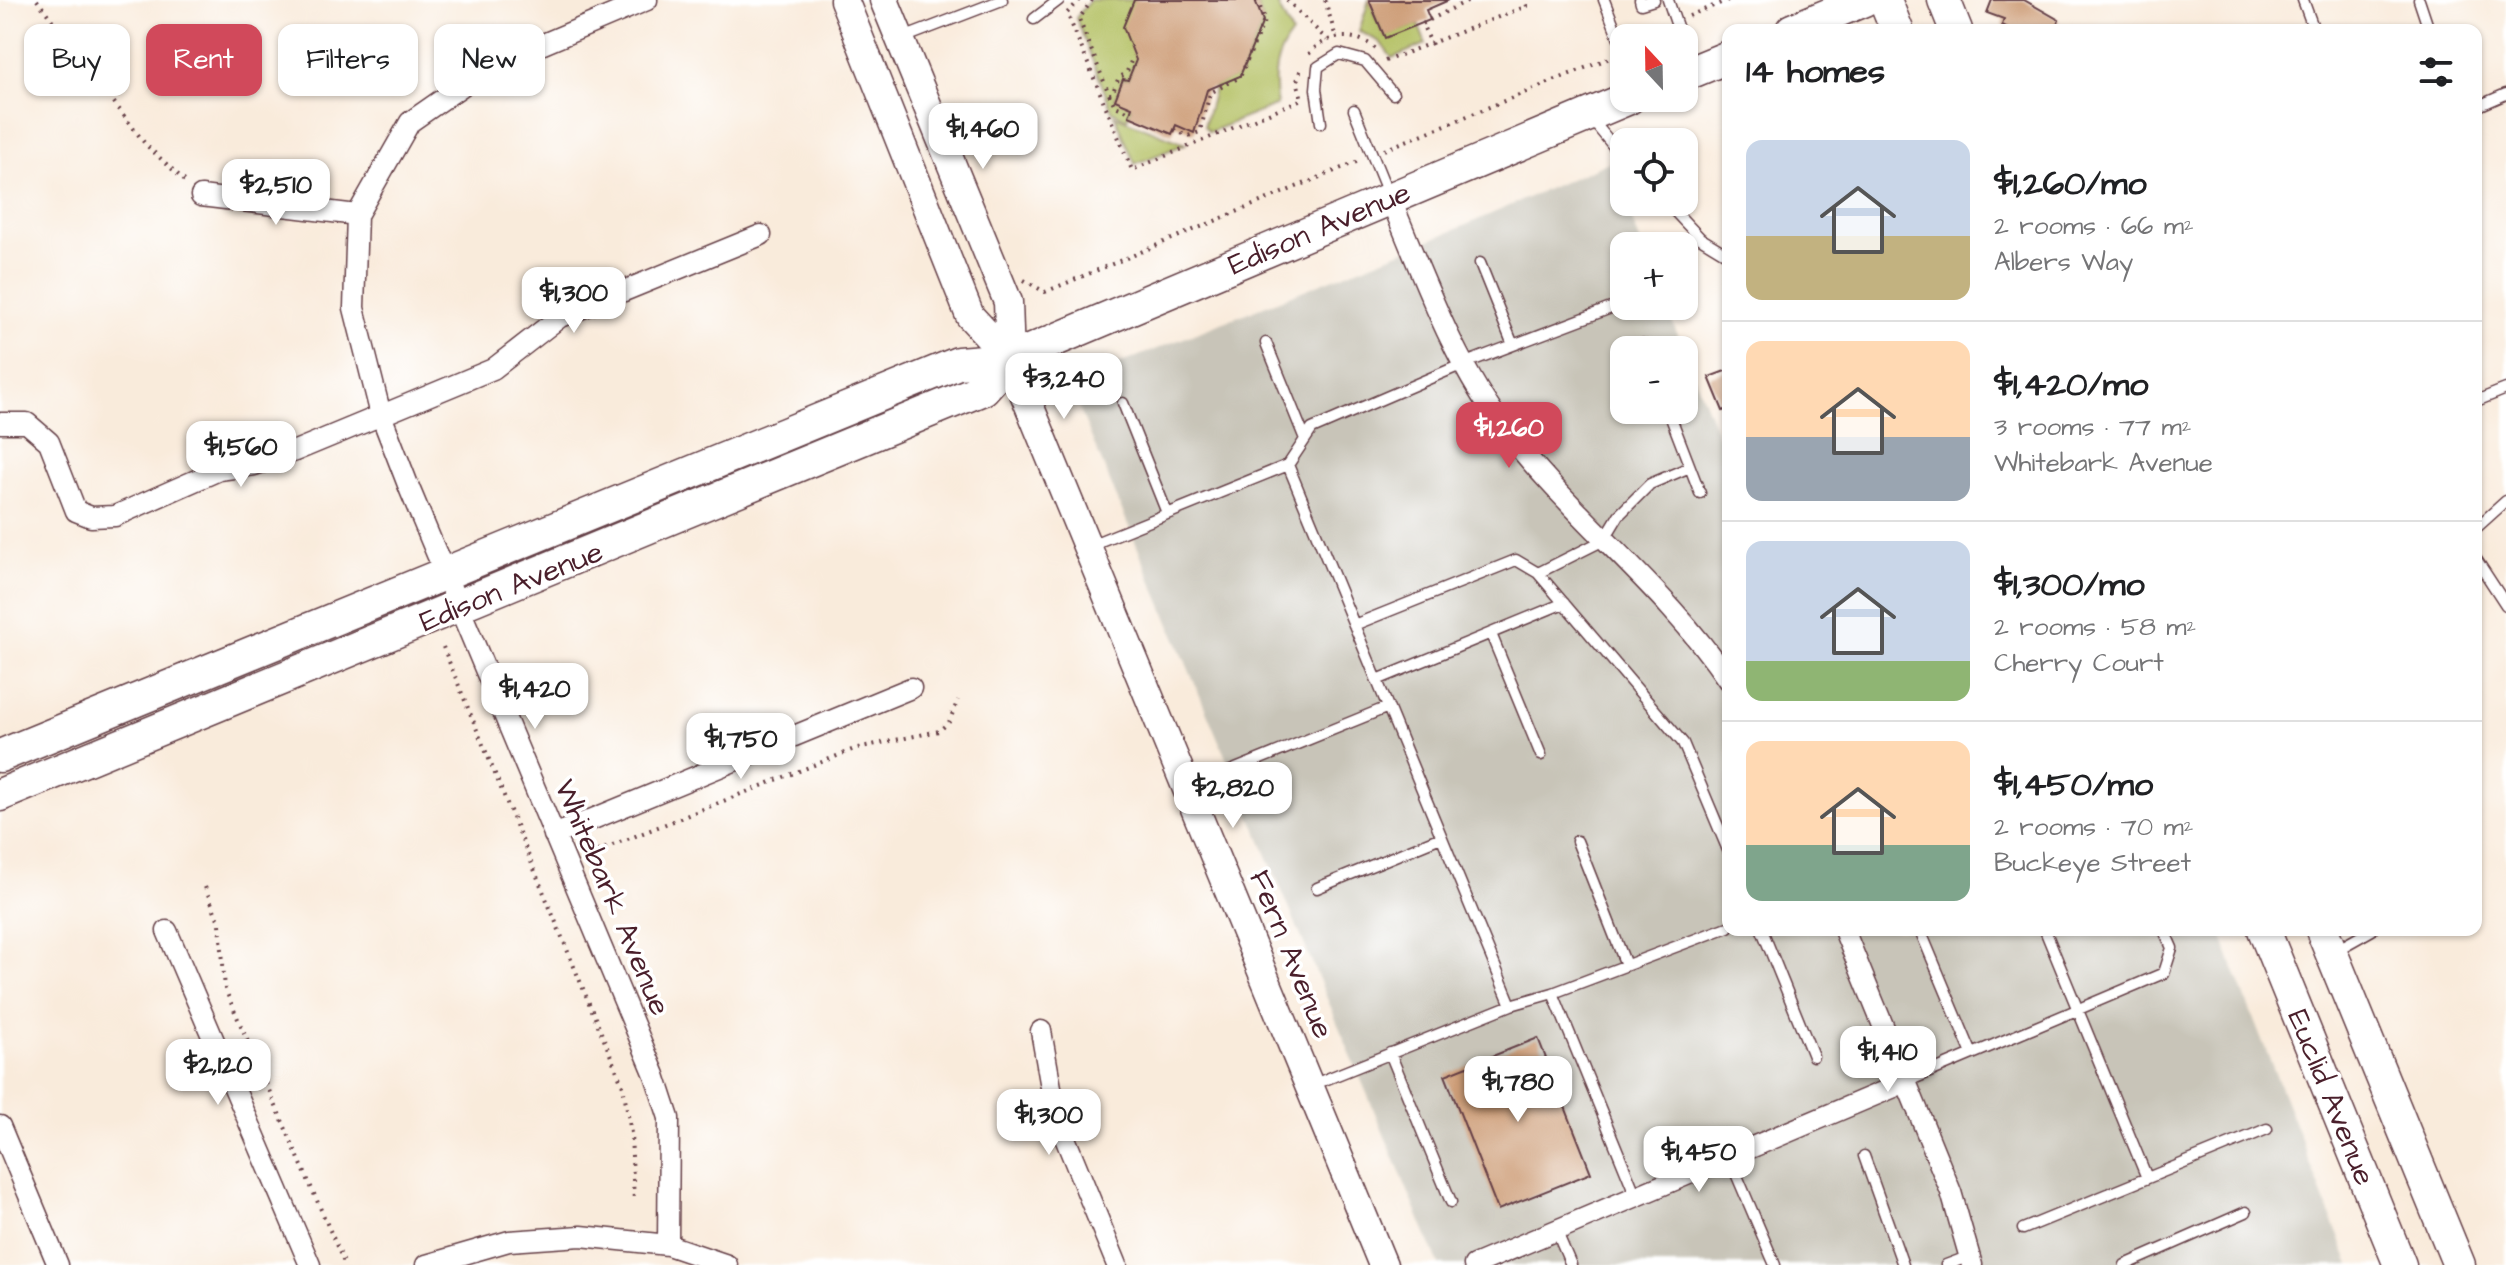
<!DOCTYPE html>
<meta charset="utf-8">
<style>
body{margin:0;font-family:"Architects Daughter",sans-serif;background:#f6f6f6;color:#202124;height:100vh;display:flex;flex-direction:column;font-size:30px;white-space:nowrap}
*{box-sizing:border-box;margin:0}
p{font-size:26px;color:#757577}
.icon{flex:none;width:44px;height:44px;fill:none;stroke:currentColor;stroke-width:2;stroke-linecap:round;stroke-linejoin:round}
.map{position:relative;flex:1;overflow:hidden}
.details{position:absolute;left:1722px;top:24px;width:760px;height:912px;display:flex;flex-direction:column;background:#fff;border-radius:16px;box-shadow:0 2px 6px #0004}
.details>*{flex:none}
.banner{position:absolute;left:24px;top:24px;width:760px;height:72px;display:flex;gap:16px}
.needle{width:52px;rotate:338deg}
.tools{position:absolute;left:1610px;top:24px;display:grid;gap:16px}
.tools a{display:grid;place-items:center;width:88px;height:88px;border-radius:16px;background:#fff;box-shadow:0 2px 6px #0004;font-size:40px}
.price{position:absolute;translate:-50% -68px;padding:0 18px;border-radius:16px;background:#fff;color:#222;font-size:26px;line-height:52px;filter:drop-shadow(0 2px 4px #0008)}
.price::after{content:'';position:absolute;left:50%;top:48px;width:24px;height:18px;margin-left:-12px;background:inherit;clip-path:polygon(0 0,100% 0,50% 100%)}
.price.selected{background:#d1495b;color:#fff}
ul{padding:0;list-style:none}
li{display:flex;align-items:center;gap:24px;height:200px;padding:0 24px}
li+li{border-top:2px solid #e0e0e0}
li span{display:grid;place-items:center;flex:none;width:224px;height:160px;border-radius:16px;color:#555}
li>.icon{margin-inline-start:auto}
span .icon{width:96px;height:96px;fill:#fffc;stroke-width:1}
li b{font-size:34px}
h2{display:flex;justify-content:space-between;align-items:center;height:96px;padding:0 24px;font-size:34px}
.chip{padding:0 28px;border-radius:16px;background:#fff;box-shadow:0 2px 6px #0004;font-size:28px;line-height:72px}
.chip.selected{background:#d1495b;color:#fff}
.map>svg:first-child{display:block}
</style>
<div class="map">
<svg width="2506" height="1265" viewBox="0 0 2506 1265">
<rect width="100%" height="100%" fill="#fff"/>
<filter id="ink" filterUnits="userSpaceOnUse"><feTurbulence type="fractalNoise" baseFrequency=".0125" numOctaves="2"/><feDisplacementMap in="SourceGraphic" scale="16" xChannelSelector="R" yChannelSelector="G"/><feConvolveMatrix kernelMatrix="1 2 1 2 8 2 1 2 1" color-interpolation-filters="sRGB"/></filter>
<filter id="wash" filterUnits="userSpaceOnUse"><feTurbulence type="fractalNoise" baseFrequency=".006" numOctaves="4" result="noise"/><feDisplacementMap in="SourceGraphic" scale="32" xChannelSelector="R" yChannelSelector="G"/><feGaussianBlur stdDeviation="1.8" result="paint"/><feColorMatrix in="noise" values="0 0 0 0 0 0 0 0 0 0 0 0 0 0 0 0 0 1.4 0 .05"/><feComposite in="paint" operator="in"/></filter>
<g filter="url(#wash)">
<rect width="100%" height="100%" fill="#f9ebdb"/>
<!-- industrial -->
<path fill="#c8c4b8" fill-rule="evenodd" d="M1609,162L1642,246H1624V306H1666L1728,460V930H2219L2350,1265H1439L1069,384L1457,229ZM1624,350H1684V410H1624Z"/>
<!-- green -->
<path fill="#b2bf60" stroke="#7e6f46" stroke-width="2" d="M1090,0H1134L1136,60L1128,80L1123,79L1115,99L1132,107L1127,119L1112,111L1076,18Z
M1255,0H1275L1292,34C1274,57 1272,77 1277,105L1209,132L1204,126L1215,86L1240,75L1263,21Z
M1369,0L1385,37L1418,24L1426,44L1392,58L1380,42L1359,31Z
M1115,116L1185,144L1135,164Z"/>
<g id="blocks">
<!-- building -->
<path fill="#ce9e78" d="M1134,0H1255L1263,21L1240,76L1207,90L1194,133L1176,125L1172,134L1129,116L1132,107L1115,100L1123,79L1128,80L1136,60L1123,27Z
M1369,0H1449L1426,10L1430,20L1385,38Z
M1992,0H2024L2059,20L2056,30H2012L2002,25L2004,19L1987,13Z
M1728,370V409L1723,411L1709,377Z
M1538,1038L1591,1173L1498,1210L1445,1075Z"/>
</g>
</g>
<g filter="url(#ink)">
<use href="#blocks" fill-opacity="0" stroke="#643e45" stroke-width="2"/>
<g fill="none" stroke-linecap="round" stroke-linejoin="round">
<!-- lane casing -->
<g stroke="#643e45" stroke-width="13">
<path id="lane" d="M1604,0L1624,51
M1640,0L1641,4L1654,0
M1668,0L1681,38
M2303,0L2314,30
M2419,0L2429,30
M1034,19L1059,0
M903,38L1002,0
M1684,46L1691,67
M2476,107L2506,94
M1354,110L1389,196
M1592,120L1624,159
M1321,123L1316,89L1318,67L1339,54L1365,61L1393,94
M1666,202L1700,238L1728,255
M1480,263L1513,345
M1266,343L1305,439
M1643,344L1645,350
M2476,401L2506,389
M1123,403L1167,513
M1668,410L1700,493
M1288,465L1312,429L1463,364L1624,303
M2476,528L2506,501
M1088,546L1288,465L1388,707L1189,788
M2476,559L2506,605
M1538,573L1604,540L1619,515L1650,484L1690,467
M1354,625L1516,560L1538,573L1683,743L1728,850
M1491,634L1541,755
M1377,680L1564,603
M1388,707L1511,1005L1553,993L1636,1196
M1577,841L1626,965
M1317,888L1441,837
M1762,930L1813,1056
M1920,930L1972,1054
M2045,930L2147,1178
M2333,952L2372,930
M1553,993L1728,927
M1390,1053L1451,1202
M1906,1082L2164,973L2172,948L2164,930
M1312,1085L1511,1005
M1864,1156L1903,1265
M1729,1157L1775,1265
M2023,1229L2267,1129
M1556,1230L1571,1265
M1946,1265L1970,1256
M2125,1265L2246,1212"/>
</g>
<!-- street casing -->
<g stroke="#643e45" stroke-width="23">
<path id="street" d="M647,0L489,67L410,122L357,215L354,308L381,415L410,490L655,1075L669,1118L668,1245
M201,196L357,215
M1390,198C1424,278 1453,362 1506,431C1574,519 1666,588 1728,680
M0,423H27L49,442L76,511L91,517L115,516L219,470L254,465L295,451L493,369L560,317L761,235
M554,835L911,688
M1844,930L1951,1192L1972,1265
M167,931L310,1265
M1041,1031L1056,1116L1117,1265
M0,1126L58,1265
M426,1265L509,1241L581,1236L668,1245L727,1265
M1474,1265L1906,1082"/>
</g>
<!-- secondary casing -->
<g stroke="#643e45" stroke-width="31">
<path id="secondary" d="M844,0L970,316L1010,359
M884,0L1008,302L1010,359L1383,1265"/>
</g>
<!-- primary casing -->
<g stroke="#643e45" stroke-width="35">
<path id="primary" d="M1885,0L1897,30
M1944,0L1956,30
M1792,30L1864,0
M1684,75L1728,57
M0,756L958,363L1010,359L1629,98
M0,795L983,389L1010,359
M2264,930L2400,1265
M2322,930L2459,1265"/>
</g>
<!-- path -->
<path stroke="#643e45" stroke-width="4" stroke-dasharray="2 6" stroke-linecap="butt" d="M37,0L146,145L187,183
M1080,0L1067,13L1132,170L1302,99L1297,81L1302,65
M1092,0L1079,19L1109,94H1112L1119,77L1126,74L1133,56
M1287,0L1327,40
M1325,0L1336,38
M1689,16L1728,0
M1645,38L1648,33L1663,27
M1432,45L1422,24L1469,0
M1309,54C1325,33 1359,31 1378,51
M1385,61L1527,6L1525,0
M1109,94L1115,106L1130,112
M1174,130L1188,136L1200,132L1210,93L1240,77L1265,19L1257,0
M1384,150L1612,57
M1024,280L1045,292L1361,160
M443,647L623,1086L631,1133L634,1202
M590,854L857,748L939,731L949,722L958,700
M205,887L220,924L225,989L345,1265"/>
<!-- lane -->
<use href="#lane" stroke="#fff" stroke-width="10"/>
<!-- street -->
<use href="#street" stroke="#fff" stroke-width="20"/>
<!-- secondary -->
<use href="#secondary" stroke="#fff" stroke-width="28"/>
<!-- primary -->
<use href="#primary" stroke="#fff" stroke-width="32"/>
</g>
</g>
<g text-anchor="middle" stroke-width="7" stroke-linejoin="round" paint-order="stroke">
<!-- street labels -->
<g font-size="30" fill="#4a1f2b" stroke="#fff">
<text transform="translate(1319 228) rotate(-23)" y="10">Edison Avenue</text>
<text transform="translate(511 586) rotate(-22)" y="10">Edison Avenue</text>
<text transform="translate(613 897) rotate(67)" y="10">Whitebark Avenue</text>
<text transform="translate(1292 954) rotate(68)" y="10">Fern Avenue</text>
<text transform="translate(2332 1097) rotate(68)" y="10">Euclid Avenue</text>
</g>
</g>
</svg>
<div class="tools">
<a><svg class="needle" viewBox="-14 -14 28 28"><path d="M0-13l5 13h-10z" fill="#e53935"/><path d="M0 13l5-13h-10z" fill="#757577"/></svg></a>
<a><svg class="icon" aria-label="locate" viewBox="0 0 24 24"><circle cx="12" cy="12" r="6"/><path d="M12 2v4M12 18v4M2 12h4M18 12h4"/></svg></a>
<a>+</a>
<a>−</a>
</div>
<b class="price" style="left:983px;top:171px">$1,460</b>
<b class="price" style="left:276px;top:227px">$2,510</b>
<b class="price" style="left:574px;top:335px">$1,300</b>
<b class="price" style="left:1064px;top:421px">$3,240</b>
<b class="price selected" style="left:1509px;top:470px">$1,260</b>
<b class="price" style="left:241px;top:489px">$1,560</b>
<b class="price" style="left:535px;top:731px">$1,420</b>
<b class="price" style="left:741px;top:781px">$1,750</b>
<b class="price" style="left:1233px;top:830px">$2,820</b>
<b class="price" style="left:1888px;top:1094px">$1,410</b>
<b class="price" style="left:218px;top:1107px">$2,120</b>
<b class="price" style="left:1518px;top:1124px">$1,780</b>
<b class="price" style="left:1049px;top:1157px">$1,300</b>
<b class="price" style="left:1699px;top:1194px">$1,450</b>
<div class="banner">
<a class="chip">Buy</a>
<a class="chip selected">Rent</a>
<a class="chip">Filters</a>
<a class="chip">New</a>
</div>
<section class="details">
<h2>14 homes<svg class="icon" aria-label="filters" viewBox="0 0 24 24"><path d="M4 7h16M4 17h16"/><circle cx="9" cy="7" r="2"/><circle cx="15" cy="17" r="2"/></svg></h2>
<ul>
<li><span style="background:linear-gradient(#c9d6e8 60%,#c2b280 0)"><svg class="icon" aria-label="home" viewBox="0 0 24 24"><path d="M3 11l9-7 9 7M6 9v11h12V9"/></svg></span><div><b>$1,260/mo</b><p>2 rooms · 66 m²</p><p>Albers Way</p></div></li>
<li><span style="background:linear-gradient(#ffd9b3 60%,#9aa5b1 0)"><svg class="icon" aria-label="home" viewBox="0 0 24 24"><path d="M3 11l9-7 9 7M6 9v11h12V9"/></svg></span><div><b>$1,420/mo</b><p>3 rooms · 77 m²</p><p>Whitebark Avenue</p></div></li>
<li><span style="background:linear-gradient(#c9d6e8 75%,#8fb573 0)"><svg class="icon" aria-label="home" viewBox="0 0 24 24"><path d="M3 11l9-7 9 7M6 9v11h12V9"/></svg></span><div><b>$1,300/mo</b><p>2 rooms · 58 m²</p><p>Cherry Court</p></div></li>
<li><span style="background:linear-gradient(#ffd9b3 65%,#7fa58c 0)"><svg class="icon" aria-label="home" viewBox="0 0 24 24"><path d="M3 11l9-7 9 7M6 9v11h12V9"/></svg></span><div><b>$1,450/mo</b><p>2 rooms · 70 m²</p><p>Buckeye Street</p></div></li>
</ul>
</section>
</div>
